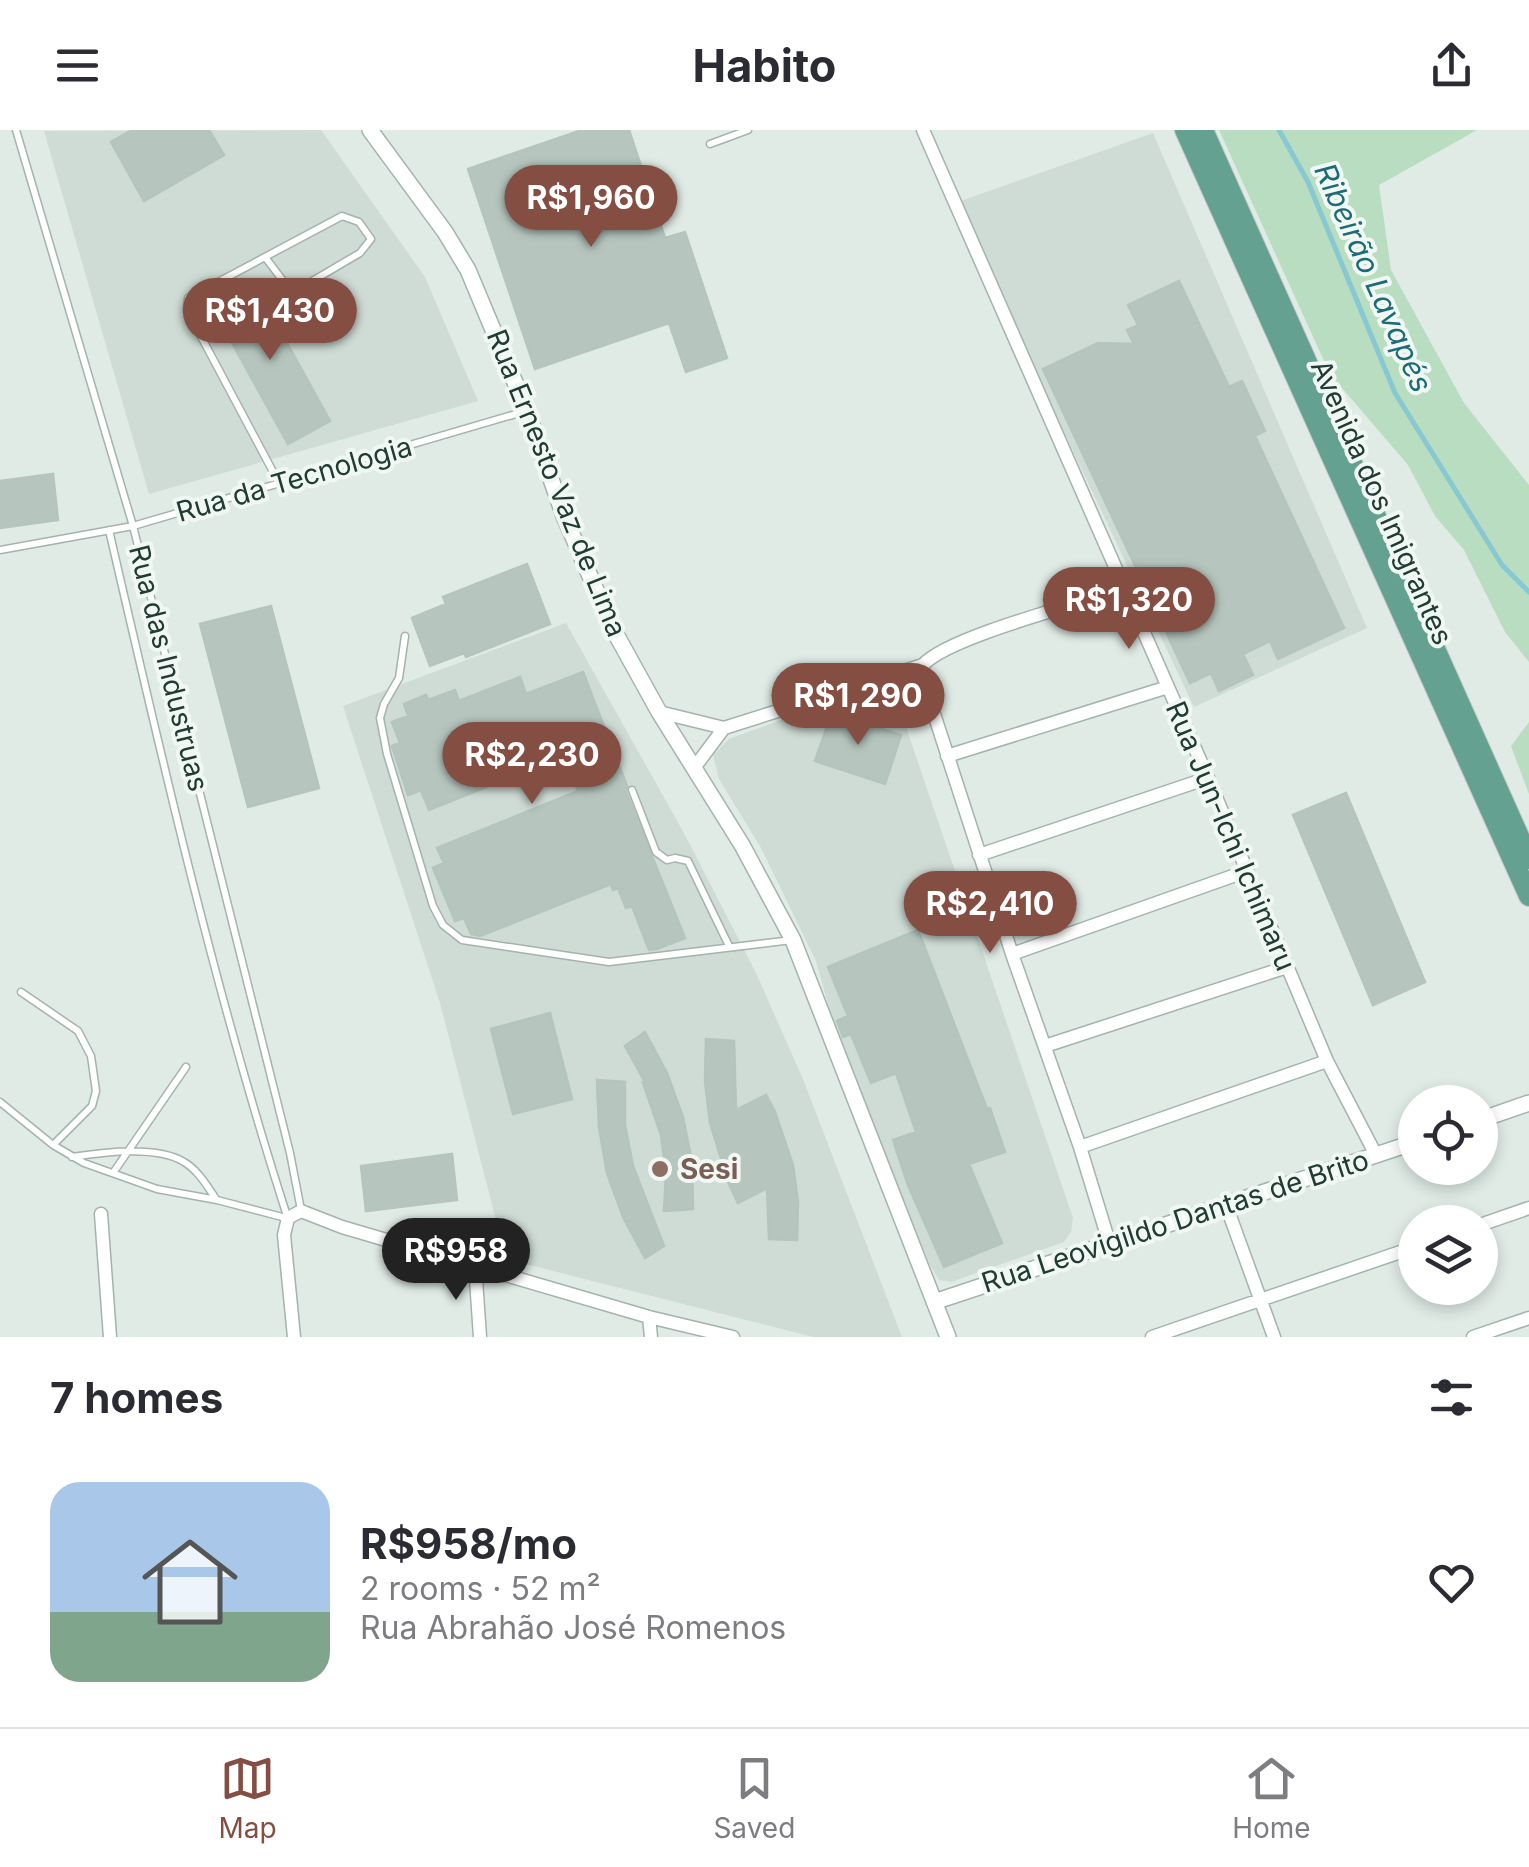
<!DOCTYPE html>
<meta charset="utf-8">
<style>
body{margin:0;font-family:Inter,sans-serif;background:#f2f2f3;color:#2b2b33;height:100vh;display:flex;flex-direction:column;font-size:38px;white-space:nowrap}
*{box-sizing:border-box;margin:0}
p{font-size:32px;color:#7c7c81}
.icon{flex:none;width:55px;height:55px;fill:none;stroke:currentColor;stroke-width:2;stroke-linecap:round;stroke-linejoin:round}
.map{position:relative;height:1207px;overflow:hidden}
.side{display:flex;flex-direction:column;background:#fff;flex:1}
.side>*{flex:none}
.fabs{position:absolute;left:1398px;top:955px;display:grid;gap:20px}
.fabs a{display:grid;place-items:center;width:100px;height:100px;border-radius:50%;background:#fff;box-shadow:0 5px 15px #0003;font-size:50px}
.price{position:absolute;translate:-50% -85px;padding:0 22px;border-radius:35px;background:#854e43;color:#fff;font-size:32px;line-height:65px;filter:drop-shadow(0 2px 5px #0008)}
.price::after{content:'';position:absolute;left:50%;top:60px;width:30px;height:22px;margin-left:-15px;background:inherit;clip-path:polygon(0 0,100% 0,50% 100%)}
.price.current{background:#222;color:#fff}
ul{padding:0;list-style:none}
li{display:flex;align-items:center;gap:30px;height:250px;padding:0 50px}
li span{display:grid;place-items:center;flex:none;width:280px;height:200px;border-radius:30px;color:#555}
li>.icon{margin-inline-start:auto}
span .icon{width:120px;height:120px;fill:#fffc;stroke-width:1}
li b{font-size:42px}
h2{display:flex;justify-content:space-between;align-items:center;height:120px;padding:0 50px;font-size:42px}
header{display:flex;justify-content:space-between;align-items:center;height:130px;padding:0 50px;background:#fff;font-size:45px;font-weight:700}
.menu{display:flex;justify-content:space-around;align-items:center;height:140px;border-top:2px solid #e1e1e2;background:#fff;font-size:28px;color:#7c7c81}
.menu a{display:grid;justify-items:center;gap:5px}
.menu .current{color:#854e43}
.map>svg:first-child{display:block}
</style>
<header><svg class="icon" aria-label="menu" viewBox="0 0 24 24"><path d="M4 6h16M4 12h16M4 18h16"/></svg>Habito<svg class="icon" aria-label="share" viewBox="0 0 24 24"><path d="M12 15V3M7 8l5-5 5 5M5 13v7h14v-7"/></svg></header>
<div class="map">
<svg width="1529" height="1207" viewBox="0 0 1529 1207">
<rect width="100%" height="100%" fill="#e0ebe6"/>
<!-- built -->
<path fill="#cfdbd5" d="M321,0L425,147L478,271L149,364L44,1Z
M1153,3L1367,498L1194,577L1038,247L961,71Z
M566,493L684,703L756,843L803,949L902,1207H813L506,1129L440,873L343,576Z
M890,550L1073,1088L1071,1102L1064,1112L951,1152L939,1150L929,1133L833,892L816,831L761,718L719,649L713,625L729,609Z"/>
<!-- green -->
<path fill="#b9ddc1" d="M1219,0H1477L1379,55L1391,140L1464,273L1529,355V532L1505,502L1464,420L1435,386L1408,335L1330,244Z
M1529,592V664L1511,616Z"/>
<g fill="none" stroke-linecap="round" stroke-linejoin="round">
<!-- stream -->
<path stroke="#88c8d1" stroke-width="5" d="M1279,0L1308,52L1395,263L1502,435L1529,462"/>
</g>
<!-- building -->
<path fill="#b6c6bf" stroke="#b3c5bd" stroke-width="2.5" d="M132,0H209L224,25L144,71L111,12Z
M582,0H629L665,108L685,102L727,228L686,242L669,193L535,239L468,39Z
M253,151L330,291L288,314L211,175Z
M1179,151L1229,257L1242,251L1265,301L1255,306L1344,498L1278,529L1270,511L1243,524L1253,545L1219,561L1211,543L1190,553L1043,239L1098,213L1134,214L1127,200L1138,195L1128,175Z
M53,344L58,390L0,398V351Z
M527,434L550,494L466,527L464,523L430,536L412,488L446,474L443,467Z
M271,476L319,658L248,677L200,494Z
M583,542L627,656L626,662L685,808L657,819L649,820L632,776L626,778L618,758L613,760L611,754L480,806L471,804L464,788L455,791L433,738L444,733L437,718L578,661L564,626L429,680L421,660L408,665L394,622L392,616L400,613L392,592L408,586L404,574L426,565L428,570L455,560L459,571L520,547L526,564Z
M832,582L901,605L885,654L815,631Z
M1346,663L1425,852L1373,875L1293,685Z
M918,800L987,979L990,978L1005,1022L969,1034L1002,1113L944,1137L908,1055L893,1010L916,1002L896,943L871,953L851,904L843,907L837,891L848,886L828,837Z
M550,883L572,969L513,984L491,899Z
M645,902L667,943L683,987L692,1032L693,1079L664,1081L666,1043L661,1005L643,953L646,954L625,916Z
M706,909L734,911L736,980L766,965L775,982L793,1035L798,1072L797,1110L769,1109L767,1058L738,1073L729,1054L710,993L705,951Z
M597,950L625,952V995L633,1036L664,1116L645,1128L623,1087L607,1043L599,997Z
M452,1024L457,1070L366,1081L361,1036Z"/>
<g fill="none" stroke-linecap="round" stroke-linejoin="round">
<!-- service casing -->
<g stroke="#a3b3ad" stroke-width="9">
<path id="service" d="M16,0L133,396L290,1023L301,1080
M710,14L748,0
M265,127L290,160H297L360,123L371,109L359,92L342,86L188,168L187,180L279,353
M109,400C162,630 215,862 287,1086
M0,420L133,396L526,281
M405,506L399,548L384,574L380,588L387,624L433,776L443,795L462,810L609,832L792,810
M632,660L656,722L667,730L675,728L688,731L729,816
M21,862L78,901L91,926L96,961L92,976L53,1015
M0,972L53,1015L84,1033L157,1059L217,1070L286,1088
M72,1027C103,1022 157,1015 184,1032C198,1040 207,1056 216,1069
M113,1043L186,937"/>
</g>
<!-- minor casing -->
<g stroke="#a3b3ad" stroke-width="15">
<path id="minor" d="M923,0L1208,648L1327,931L1376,1025
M923,535L924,553L1012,824L1080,1017L1109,1112
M659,582L724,598L923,535C947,507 1082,473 1123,459
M947,626L1168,557
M694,638L724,598
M979,725L1208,648
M1012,824L1247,741
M1045,916L1287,837
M1080,1017L1327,931
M1226,1075L1274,1207
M101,1084L110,1207
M1480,1095L1529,1078
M475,1135L480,1207
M649,1187L651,1207
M294,1207L284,1105L288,1088L301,1081L342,1097L649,1187L733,1207
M1152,1207L1415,1117
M1473,1207L1529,1188"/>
</g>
<!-- tertiary casing -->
<g stroke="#a3b3ad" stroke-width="18">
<path id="tertiary" d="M370,0L445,102L468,140L527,281L564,386L612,497L659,582L742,715L793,810L948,1207
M1480,990L1529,973
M934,1172L1415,1012"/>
</g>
<!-- primary casing -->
<g stroke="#c1c8c6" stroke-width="22">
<path id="primary" d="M1185,0L1529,766
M1203,0L1529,729"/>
</g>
<!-- service -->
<use href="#service" stroke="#fff" stroke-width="6"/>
<!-- minor -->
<use href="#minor" stroke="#fff" stroke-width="12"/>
<!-- tertiary -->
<use href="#tertiary" stroke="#fff" stroke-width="15"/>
<!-- primary -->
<use href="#primary" stroke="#65a190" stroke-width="20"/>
</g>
<!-- markers -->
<circle fill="#8d6e63" stroke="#f1f8f4" stroke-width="4" cx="660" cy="1039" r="10"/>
<g text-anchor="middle" stroke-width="8" stroke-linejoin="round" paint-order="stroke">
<!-- street labels -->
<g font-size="28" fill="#213c34" stroke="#f1f8f4">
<text transform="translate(294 349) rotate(-16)" y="10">Rua da Tecnologia</text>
<text transform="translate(557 353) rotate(68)" y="10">Rua Ernesto Vaz de Lima</text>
<text transform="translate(1382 372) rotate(66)" y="10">Avenida dos Imigrantes</text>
<text transform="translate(169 538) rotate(76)" y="10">Rua das Industruas</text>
<text transform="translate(1231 706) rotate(67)" y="10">Rua Jun-Ichi Ichimaru</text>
<text transform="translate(1175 1091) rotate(-18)" y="10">Rua Leovigildo Dantas de Brito</text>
</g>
<!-- education labels -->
<g font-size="28" font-weight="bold" fill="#785e54" stroke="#f1f8f4" text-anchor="start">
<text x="680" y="1049">Sesi</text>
</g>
<!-- water labels -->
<g font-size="30" font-style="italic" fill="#1b6b78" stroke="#f1f8f4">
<text transform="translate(1373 148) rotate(66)" y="10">Ribeirão Lavapés</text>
</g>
</g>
</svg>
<div class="fabs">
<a><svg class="icon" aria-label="locate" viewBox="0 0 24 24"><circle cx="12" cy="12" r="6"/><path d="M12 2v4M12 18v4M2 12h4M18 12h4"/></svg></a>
<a><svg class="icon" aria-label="layers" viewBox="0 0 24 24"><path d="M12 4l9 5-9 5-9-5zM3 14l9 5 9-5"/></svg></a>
</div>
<b class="price" style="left:591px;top:120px">R$1,960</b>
<b class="price" style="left:270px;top:233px">R$1,430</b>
<b class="price" style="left:1129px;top:522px">R$1,320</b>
<b class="price" style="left:858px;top:618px">R$1,290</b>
<b class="price" style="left:532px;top:677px">R$2,230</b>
<b class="price" style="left:990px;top:826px">R$2,410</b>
<b class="price current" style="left:456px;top:1173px">R$958</b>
</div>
<section class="side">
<h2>7 homes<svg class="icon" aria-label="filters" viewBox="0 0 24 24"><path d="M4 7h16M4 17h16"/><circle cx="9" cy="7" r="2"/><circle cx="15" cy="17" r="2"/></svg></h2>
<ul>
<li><span style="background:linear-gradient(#a9c7e8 65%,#7fa58c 0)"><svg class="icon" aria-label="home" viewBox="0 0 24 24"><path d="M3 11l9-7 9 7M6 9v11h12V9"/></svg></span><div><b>R$958/mo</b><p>2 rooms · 52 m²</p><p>Rua Abrahão José Romenos</p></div><svg class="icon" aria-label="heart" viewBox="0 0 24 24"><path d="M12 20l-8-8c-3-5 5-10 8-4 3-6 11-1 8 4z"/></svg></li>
</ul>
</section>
<nav class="menu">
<a class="current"><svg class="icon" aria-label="map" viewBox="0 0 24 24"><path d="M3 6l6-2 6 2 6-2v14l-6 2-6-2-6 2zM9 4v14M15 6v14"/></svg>Map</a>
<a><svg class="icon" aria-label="saved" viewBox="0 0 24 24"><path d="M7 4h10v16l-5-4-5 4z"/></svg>Saved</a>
<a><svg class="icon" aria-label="home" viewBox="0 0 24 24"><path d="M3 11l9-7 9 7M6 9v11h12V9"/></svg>Home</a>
</nav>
